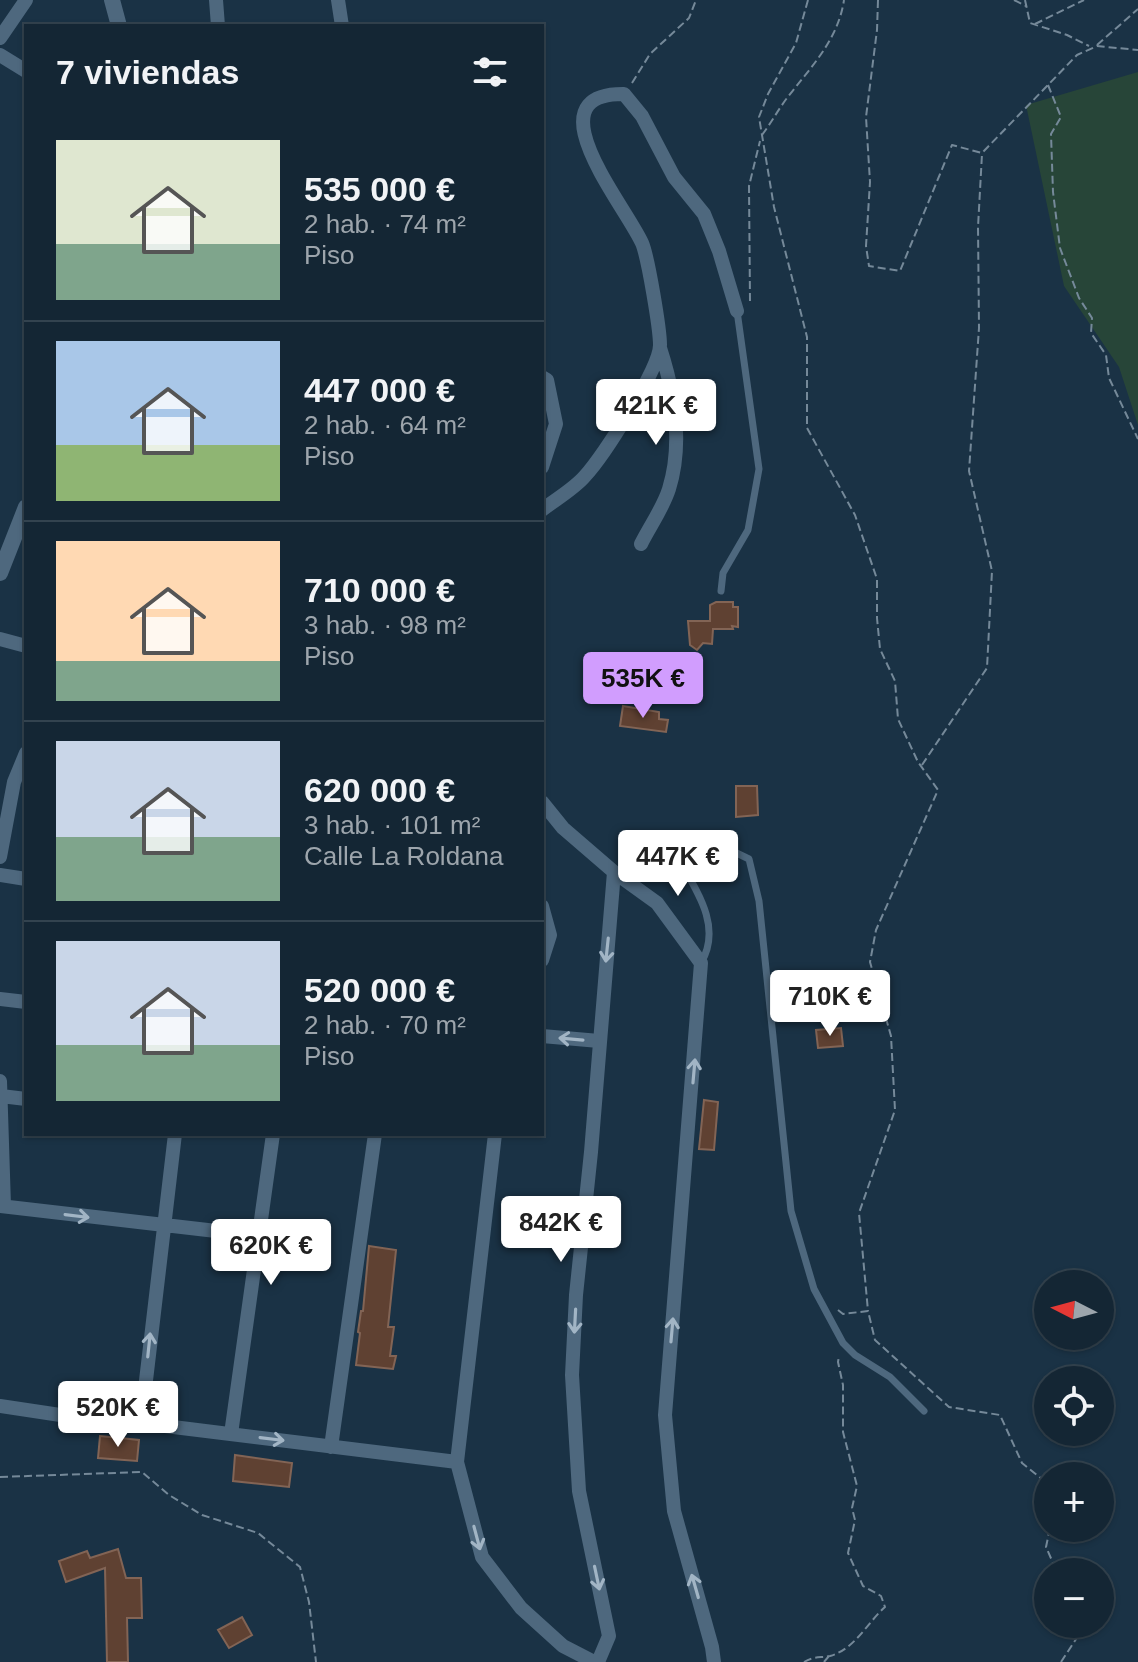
<!DOCTYPE html>
<html lang="es">
<meta charset="utf-8">
<style>
body{margin:0;font-family:Arial,sans-serif;background:#213240;color:#f1f3f6;height:100vh;display:flex;flex-direction:column;font-size:30px;white-space:nowrap}
*{box-sizing:border-box;margin:0}
p{font-size:26px;color:#9da5ac}
.icon{flex:none;width:44px;height:44px;fill:none;stroke:currentColor;stroke-width:2;stroke-linecap:round;stroke-linejoin:round}
.map{position:relative;flex:1;overflow:hidden}
.sheet{position:absolute;left:24px;top:24px;width:520px;height:1112px;display:flex;flex-direction:column;background:#142634;border-radius:0px;box-shadow:0 2px 6px #0004,0 0 0 2px #33434f}
.sheet>*{flex:none}
.needle{width:52px;rotate:276deg}
.controls{position:absolute;left:1034px;top:1270px;display:grid;gap:16px}
.controls a{display:grid;place-items:center;width:80px;height:80px;border-radius:50%;background:#142634;box-shadow:0 2px 6px #0004,0 0 0 2px #33434f;font-size:40px}
.price{position:absolute;translate:-50% -68px;padding:0 18px;border-radius:8px;background:#fff;color:#222;font-size:26px;line-height:52px;filter:drop-shadow(0 2px 4px #0008)}
.price::after{content:'';position:absolute;left:50%;top:48px;width:24px;height:18px;margin-left:-12px;background:inherit;clip-path:polygon(0 0,100% 0,50% 100%)}
.price.on{background:#d19dfe;color:#111}
ul{padding:0;list-style:none}
li{display:flex;align-items:center;gap:24px;height:200px;padding:0 32px}
li+li{border-top:2px solid #33434f}
li span{display:grid;place-items:center;flex:none;width:224px;height:160px;border-radius:0px;color:#555}
li>.icon{margin-inline-start:auto}
span .icon{width:96px;height:96px;fill:#fffc;stroke-width:1}
li b{font-size:34px}
h2{display:flex;justify-content:space-between;align-items:center;height:96px;padding:0 32px;font-size:34px}
.map>svg:first-child{display:block}
</style>
<div class="map">
<svg width="1138" height="1662" viewBox="0 0 1138 1662">
<rect width="100%" height="100%" fill="#1a3245"/>
<!-- green -->
<path fill="#274538" d="M1138,72V425L1119,367L1064,286L1026,105Z"/>
<!-- building -->
<path fill="#5f4132" stroke="#826455" stroke-width="2" d="M716,602H733V607H738V627L732,626L733,629H713L712,644L703,643L697,650L690,645L688,621H710V605Z
M623,706L659,712V719L668,720L666,732L620,726Z
M736,786H757L758,815L736,817Z
M841,1028L843,1046L818,1048L816,1030Z
M704,1100L718,1102L714,1150L699,1149Z
M369,1246L396,1250L388,1327H394L390,1356H396L393,1369L356,1365L360,1333L358,1332L361,1311H363Z
M100,1436L139,1440L137,1461L98,1458Z
M235,1455L292,1463L289,1487L233,1481Z
M118,1549L126,1578H141L142,1618H127L128,1662H107L105,1568L66,1582L59,1561L87,1551L90,1558Z
M242,1617L252,1635L229,1648L218,1630Z"/>
<g fill="none" stroke-linecap="round" stroke-linejoin="round">
<!-- path -->
<path stroke="#758999" stroke-width="2" stroke-dasharray="8 4" stroke-linecap="butt" d="M808,0L796,43L768,94L759,117L774,207L807,337V428L855,515L877,579V618L880,649L895,681L898,719L918,762L938,790L876,930L870,962L891,1036L895,1110L859,1213L868,1311
M878,0L877,30L866,117L870,182L866,246L869,266L900,271L952,145L982,153L1077,55L1097,46L1138,50
M1014,0L1026,6
M1025,0L1030,23L1067,35L1089,46
M1035,24L1084,0
M1097,45L1138,9
M632,83L650,54L689,18L696,0
M1048,85L1061,117L1051,134L1053,192L1060,248L1079,298L1092,318L1091,333L1106,355L1109,378L1138,439
M762,135C771,123 778,110 787,98C811,67 838,40 844,0
M750,301L749,186L760,141
M922,765L987,668L992,571L969,471L979,328L978,227L982,154
M838,1310L843,1314L868,1311L875,1340L949,1407L1000,1415L1022,1463L1048,1484
M0,1477L142,1472L169,1495L202,1515L258,1533L300,1567L309,1602L316,1662
M1050,1528L1046,1547L1057,1572
M804,1662C814,1656 820,1658 830,1656C855,1649 867,1623 885,1607L881,1596L863,1586L848,1553L855,1520L852,1508L857,1486L843,1432V1385L838,1362L839,1356
M824,1662L829,1656
M1061,1662L1082,1630L1079,1624"/>
<!-- service -->
<path stroke="#4e687e" stroke-width="7" d="M721,591L723,573L748,530L759,469L737,311
M701,963C724,924 693,886 674,851L722,846L749,859L759,901L791,1211L814,1289L843,1343L855,1355L890,1377L924,1411"/>
<!-- minor -->
<path stroke="#4e687e" stroke-width="14" d="M216,0L218,26
M338,0L342,26
M0,38L26,0
M0,55L26,71
M542,377L547,380L556,424L542,467
M542,510C556,499 574,489 585,476C603,457 660,368 660,345C660,329 648,257 642,243C625,205 530,93 624,94L642,116L674,177L704,214L719,251L737,311
M641,544C650,526 663,508 669,489C683,444 674,391 660,348
M0,639L26,646
M542,802L563,828L614,872L657,903L701,963L665,1415L674,1511L712,1647L714,1662
M0,857L14,782L26,753
M0,875L26,879
M542,906L550,935L542,960
M0,999L26,1002
M542,1036L599,1041
M0,1081L4,1206
M1,1096L26,1099
M495,1134L457,1462L482,1557L521,1608L563,1646L594,1662
M0,1206L259,1236
M0,1406L100,1421L141,1423L457,1462
M141,1423L175,1134
M231,1434L273,1134
M331,1447L375,1134
M598,1662L609,1636L579,1491L572,1375L576,1295L591,1152L614,872"/>
<!-- tertiary -->
<path stroke="#4e687e" stroke-width="16" d="M112,0L119,26
M0,573L26,507"/>
</g>
<!-- one-way arrows -->
<defs><path id="oneway-shaft" d="M-6 0H5M1.5-3L5.5 0L1.5 3" fill="none" stroke-width="1.6" stroke-linecap="round" stroke-linejoin="round" transform="scale(2)"/></defs>
<g stroke="#a2b5c5">
<use href="#oneway-shaft" transform="translate(607 950) rotate(96)"/>
<use href="#oneway-shaft" transform="translate(571 1039) rotate(-175)"/>
<use href="#oneway-shaft" transform="translate(694 1071) rotate(-85)"/>
<use href="#oneway-shaft" transform="translate(77 1216) rotate(7)"/>
<use href="#oneway-shaft" transform="translate(575 1321) rotate(93)"/>
<use href="#oneway-shaft" transform="translate(672 1330) rotate(-85)"/>
<use href="#oneway-shaft" transform="translate(149 1345) rotate(-84)"/>
<use href="#oneway-shaft" transform="translate(272 1439) rotate(7)"/>
<use href="#oneway-shaft" transform="translate(477 1538) rotate(75)"/>
<use href="#oneway-shaft" transform="translate(597 1578) rotate(78)"/>
<use href="#oneway-shaft" transform="translate(695 1586) rotate(-106)"/>
</g>
</svg>
<div class="controls">
<a><svg class="needle" viewBox="-14 -14 28 28"><path d="M0-13l5 13h-10z" fill="#e53935"/><path d="M0 13l5-13h-10z" fill="#9da5ac"/></svg></a>
<a><svg class="icon" aria-label="locate" viewBox="0 0 24 24"><circle cx="12" cy="12" r="6"/><path d="M12 2v4M12 18v4M2 12h4M18 12h4"/></svg></a>
<a>+</a>
<a>−</a>
</div>
<b class="price" style="left:656px;top:447px">421K €</b>
<b class="price on" style="left:643px;top:720px">535K €</b>
<b class="price" style="left:678px;top:898px">447K €</b>
<b class="price" style="left:830px;top:1038px">710K €</b>
<b class="price" style="left:561px;top:1264px">842K €</b>
<b class="price" style="left:271px;top:1287px">620K €</b>
<b class="price" style="left:118px;top:1449px">520K €</b>
<section class="sheet">
<h2>7 viviendas<svg class="icon" aria-label="filters" viewBox="0 0 24 24"><path d="M4 7h16M4 17h16"/><circle cx="9" cy="7" r="2"/><circle cx="15" cy="17" r="2"/></svg></h2>
<ul>
<li><span style="background:linear-gradient(#dfe7d0 65%,#7fa58c 0)"><svg class="icon" aria-label="home" viewBox="0 0 24 24"><path d="M3 11l9-7 9 7M6 9v11h12V9"/></svg></span><div><b>535 000 €</b><p>2 hab. · 74 m²</p><p>Piso</p></div></li>
<li><span style="background:linear-gradient(#a9c7e8 65%,#8fb573 0)"><svg class="icon" aria-label="home" viewBox="0 0 24 24"><path d="M3 11l9-7 9 7M6 9v11h12V9"/></svg></span><div><b>447 000 €</b><p>2 hab. · 64 m²</p><p>Piso</p></div></li>
<li><span style="background:linear-gradient(#ffd9b3 75%,#7fa58c 0)"><svg class="icon" aria-label="home" viewBox="0 0 24 24"><path d="M3 11l9-7 9 7M6 9v11h12V9"/></svg></span><div><b>710 000 €</b><p>3 hab. · 98 m²</p><p>Piso</p></div></li>
<li><span style="background:linear-gradient(#c9d6e8 60%,#7fa58c 0)"><svg class="icon" aria-label="home" viewBox="0 0 24 24"><path d="M3 11l9-7 9 7M6 9v11h12V9"/></svg></span><div><b>620 000 €</b><p>3 hab. · 101 m²</p><p>Calle La Roldana</p></div></li>
<li><span style="background:linear-gradient(#c9d6e8 65%,#7fa58c 0)"><svg class="icon" aria-label="home" viewBox="0 0 24 24"><path d="M3 11l9-7 9 7M6 9v11h12V9"/></svg></span><div><b>520 000 €</b><p>2 hab. · 70 m²</p><p>Piso</p></div></li>
</ul>
</section>
</div>
